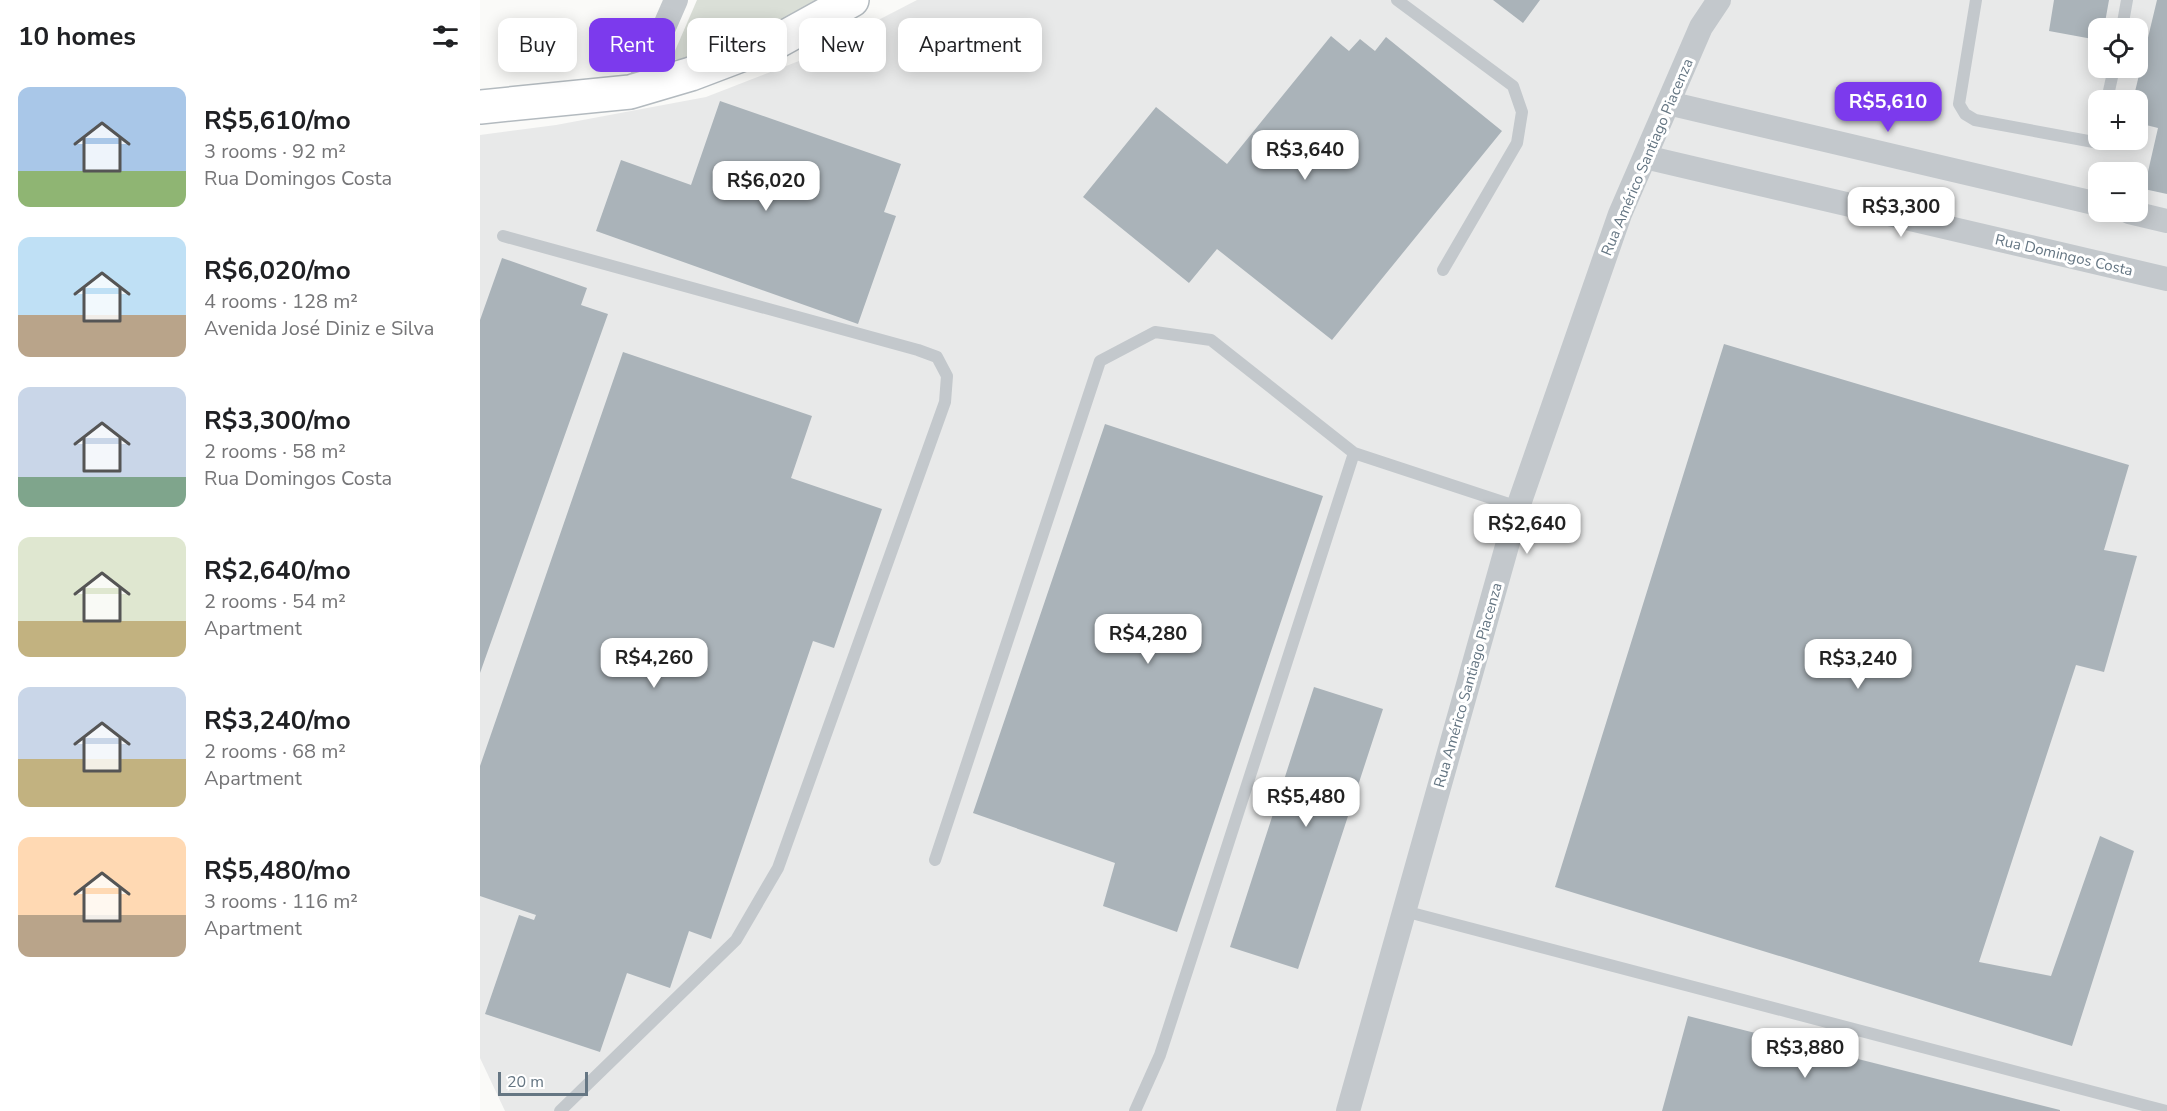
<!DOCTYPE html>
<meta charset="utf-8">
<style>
body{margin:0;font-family:"Nunito Sans",sans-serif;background:#f6f6f6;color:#202124;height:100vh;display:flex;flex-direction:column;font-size:22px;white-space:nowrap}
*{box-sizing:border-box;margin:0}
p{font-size:20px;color:#757577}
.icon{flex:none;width:33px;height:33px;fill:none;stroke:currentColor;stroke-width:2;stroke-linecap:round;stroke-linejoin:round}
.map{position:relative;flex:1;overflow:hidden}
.panel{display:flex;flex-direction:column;background:#fff;width:480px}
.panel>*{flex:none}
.banner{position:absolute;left:18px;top:18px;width:570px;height:54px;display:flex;gap:12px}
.buttons{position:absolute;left:1608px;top:18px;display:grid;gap:12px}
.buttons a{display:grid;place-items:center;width:60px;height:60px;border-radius:12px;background:#fff;box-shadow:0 3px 15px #0003;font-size:30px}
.scale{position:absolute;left:18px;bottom:15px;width:90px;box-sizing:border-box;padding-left:6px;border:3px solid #657683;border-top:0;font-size:16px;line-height:21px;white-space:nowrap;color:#657683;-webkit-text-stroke:4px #fff;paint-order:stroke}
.price{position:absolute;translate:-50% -51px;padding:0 14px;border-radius:12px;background:#fff;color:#222;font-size:20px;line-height:39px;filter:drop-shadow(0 2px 3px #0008)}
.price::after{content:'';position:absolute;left:50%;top:36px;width:18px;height:14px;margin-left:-9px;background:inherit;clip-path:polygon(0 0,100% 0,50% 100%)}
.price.current{background:#7c3aed;color:#fff}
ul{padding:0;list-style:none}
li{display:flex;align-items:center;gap:18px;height:150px;padding:0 18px}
li span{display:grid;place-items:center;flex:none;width:168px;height:120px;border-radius:12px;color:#555}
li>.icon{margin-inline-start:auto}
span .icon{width:72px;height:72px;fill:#fffc;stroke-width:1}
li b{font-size:26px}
h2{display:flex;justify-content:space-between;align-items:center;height:72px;padding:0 18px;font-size:26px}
.chip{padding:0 21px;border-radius:12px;background:#fff;box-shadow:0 3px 15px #0003;font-size:21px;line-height:54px}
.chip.current{background:#7c3aed;color:#fff}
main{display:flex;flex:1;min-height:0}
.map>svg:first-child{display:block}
</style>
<main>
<section class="panel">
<h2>10 homes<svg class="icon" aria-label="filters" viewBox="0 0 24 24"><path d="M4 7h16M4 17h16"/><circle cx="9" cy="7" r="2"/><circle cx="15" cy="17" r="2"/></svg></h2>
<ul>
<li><span style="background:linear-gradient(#a9c7e8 70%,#8fb573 0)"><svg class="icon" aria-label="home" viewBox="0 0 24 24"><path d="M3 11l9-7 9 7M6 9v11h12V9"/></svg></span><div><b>R$5,610/mo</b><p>3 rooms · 92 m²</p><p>Rua Domingos Costa</p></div></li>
<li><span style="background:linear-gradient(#bfe0f5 65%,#b9a48a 0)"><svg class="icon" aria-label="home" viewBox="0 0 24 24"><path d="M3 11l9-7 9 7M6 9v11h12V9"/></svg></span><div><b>R$6,020/mo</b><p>4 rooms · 128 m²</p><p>Avenida José Diniz e Silva</p></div></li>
<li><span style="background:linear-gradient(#c9d6e8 75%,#7fa58c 0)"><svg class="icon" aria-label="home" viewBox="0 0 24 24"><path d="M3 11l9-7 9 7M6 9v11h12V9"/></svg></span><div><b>R$3,300/mo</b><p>2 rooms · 58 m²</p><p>Rua Domingos Costa</p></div></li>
<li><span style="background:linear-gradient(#dfe7d0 70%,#c2b280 0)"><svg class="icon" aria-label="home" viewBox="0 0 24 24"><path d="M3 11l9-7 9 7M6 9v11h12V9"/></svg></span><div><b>R$2,640/mo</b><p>2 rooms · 54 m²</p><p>Apartment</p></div></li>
<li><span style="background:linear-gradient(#c9d6e8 60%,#c2b280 0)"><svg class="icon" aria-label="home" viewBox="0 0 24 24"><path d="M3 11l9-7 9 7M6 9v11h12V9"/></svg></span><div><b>R$3,240/mo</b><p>2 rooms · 68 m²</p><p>Apartment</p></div></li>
<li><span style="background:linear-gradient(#ffd9b3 65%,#b9a48a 0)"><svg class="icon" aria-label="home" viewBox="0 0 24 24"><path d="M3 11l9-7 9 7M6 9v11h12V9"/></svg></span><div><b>R$5,480/mo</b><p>3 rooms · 116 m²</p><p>Apartment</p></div></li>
</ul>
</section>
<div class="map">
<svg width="1687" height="1111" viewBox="0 0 1687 1111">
<rect width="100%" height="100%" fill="#fafaf8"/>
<!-- built -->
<path fill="#e8e9e9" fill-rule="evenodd" d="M437,0H1687V1111H25L0,1058V135L76,125L226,97L319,61ZM1618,28H1658V68H1618ZM1618,100H1658V140H1618ZM1618,172H1658V212H1618Z"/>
<!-- green -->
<path fill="#dadfd7" d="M217,0H345L231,55L191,60Z"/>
<!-- building -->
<path fill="#aab3b9" d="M1013,0H1060L1043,23Z
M1574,0H1629L1624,28H1618V40L1569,31Z
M1677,0H1687V194L1664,189L1678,128L1658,123V100H1653Z
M851,36L869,51L880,39L895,51L906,37L1022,131L852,340L737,249L709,283L603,197L676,107L747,164Z
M240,101L421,164L404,212L416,216L378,324L116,231L141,160L211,185Z
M22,258L107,288L101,305L128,314L0,673V320Z
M1244,344L1649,465L1624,550L1657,556L1624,672L1596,665L1499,962L1571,976L1620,836L1654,851L1592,1046L1075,887Z
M143,352L332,416L311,478L402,509L354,648L333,641L231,939L209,931L190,988L147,973L120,1052L5,1014L39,915L54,920L56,915L0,896V766Z
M625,424L843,496L697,932L623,906L635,863L493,813Z
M834,687L903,709L818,969L750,947Z
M1208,1016L1580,1110V1111H1182Z"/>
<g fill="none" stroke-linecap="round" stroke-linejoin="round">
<!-- secondary casing -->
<g stroke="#b3babf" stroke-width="36">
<path id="secondary" d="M0,107L150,92L211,74L298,41L372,0"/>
</g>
<!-- lane -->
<path stroke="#c3c8cc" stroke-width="12" d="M917,0L1033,86L1042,112L1037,143L963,270
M1496,0L1479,104L1485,114L1495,120L1619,143L1620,140
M1642,28L1647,0
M1627,100L1634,68
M23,236L438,350L457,357L467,376L465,402L298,868L256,940L80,1111
M455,860L620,361L675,332L731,340L874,453L1038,507
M924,911L1686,1111
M655,1111L680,1055L874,453"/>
<!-- street -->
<path stroke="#c3c8cc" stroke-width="24" d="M150,92L162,78L196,0
M1188,103L1618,204
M1165,157L1687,279
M1649,212L1687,221
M868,1111L1038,507L1140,214L1221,27L1239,0"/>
<!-- secondary -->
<use href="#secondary" stroke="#fff" stroke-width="33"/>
</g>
<g text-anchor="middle" stroke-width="6" stroke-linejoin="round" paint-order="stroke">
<!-- street labels -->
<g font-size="15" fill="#657683" stroke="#fff">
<text transform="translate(1167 157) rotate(-67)" y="5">Rua Américo Santiago Piacenza</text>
<text transform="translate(1584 255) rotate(13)" y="5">Rua Domingos Costa</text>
<text transform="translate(988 685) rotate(-74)" y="5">Rua Américo Santiago Piacenza</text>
</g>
</g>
</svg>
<div class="buttons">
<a><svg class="icon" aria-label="locate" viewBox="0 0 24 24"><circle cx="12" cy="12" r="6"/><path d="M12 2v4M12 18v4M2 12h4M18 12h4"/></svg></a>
<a>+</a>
<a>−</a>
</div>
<div class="scale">20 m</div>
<b class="price current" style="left:1408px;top:133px">R$5,610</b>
<b class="price" style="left:825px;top:181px">R$3,640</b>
<b class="price" style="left:286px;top:212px">R$6,020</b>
<b class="price" style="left:1421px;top:238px">R$3,300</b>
<b class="price" style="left:1047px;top:555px">R$2,640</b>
<b class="price" style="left:668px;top:665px">R$4,280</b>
<b class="price" style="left:174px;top:689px">R$4,260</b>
<b class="price" style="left:1378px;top:690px">R$3,240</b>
<b class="price" style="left:826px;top:828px">R$5,480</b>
<b class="price" style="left:1325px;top:1079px">R$3,880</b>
<div class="banner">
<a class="chip">Buy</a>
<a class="chip current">Rent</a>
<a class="chip">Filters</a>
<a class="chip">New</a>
<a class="chip">Apartment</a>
</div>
</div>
</main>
